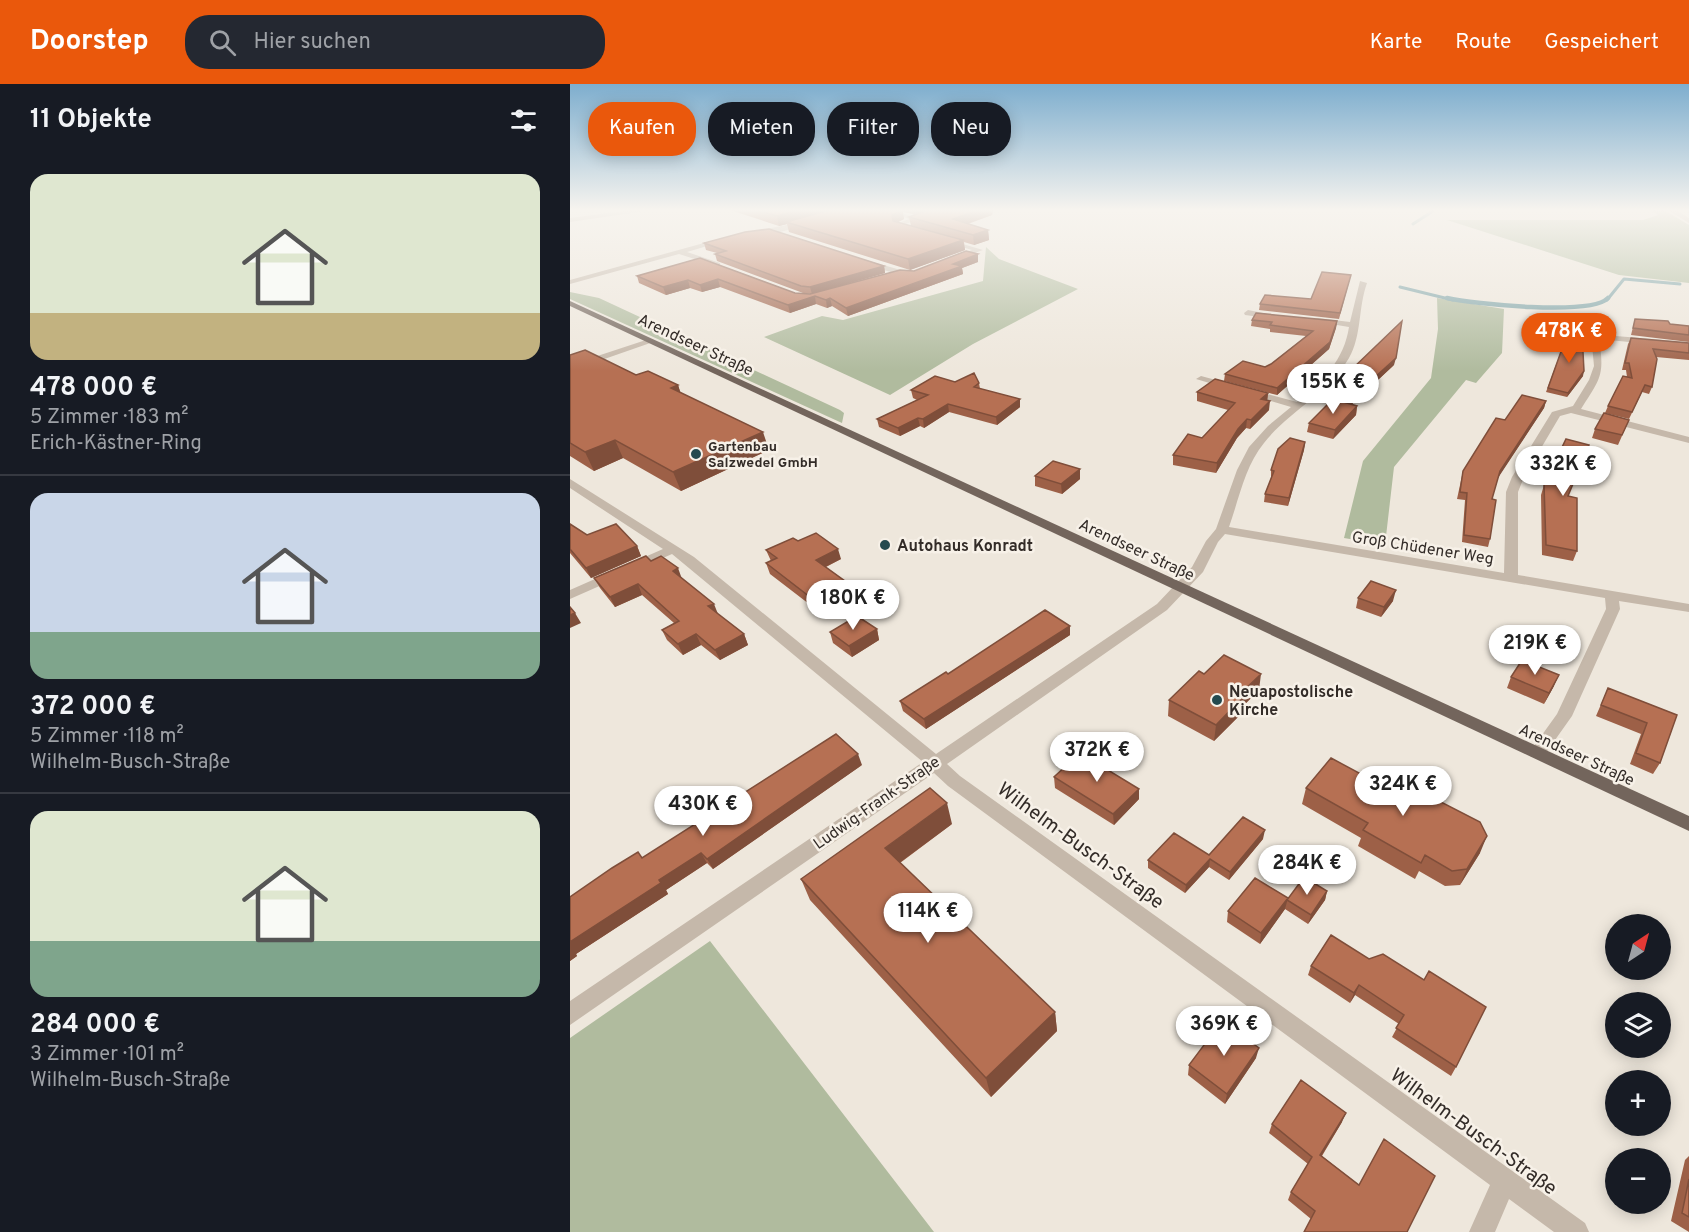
<!DOCTYPE html>
<html lang="de">
<meta charset="utf-8">
<style>
body{margin:0;font-family:Overpass,sans-serif;background:#242831;color:#f1f3f6;height:100vh;display:flex;flex-direction:column;font-size:22px;white-space:nowrap}
*{box-sizing:border-box;margin:0}
p{font-size:20px;color:#9ea1a6}
.icon{flex:none;width:33px;height:33px;fill:none;stroke:currentColor;stroke-width:2;stroke-linecap:round;stroke-linejoin:round}
.map{position:relative;flex:1;overflow:hidden}
.drawer{display:flex;flex-direction:column;background:#171b24;width:570px}
.drawer>*{flex:none}
.top-card{position:absolute;left:18px;top:18px;width:570px;height:54px;display:flex;gap:12px}
.needle{width:39px;rotate:36deg}
.tools{position:absolute;left:1035px;top:830px;display:grid;gap:12px}
.tools a{display:grid;place-items:center;width:66px;height:66px;border-radius:50%;background:#171b24;box-shadow:0 3px 15px #0003;font-size:30px}
.price{position:absolute;translate:-50% -51px;padding:0 14px;border-radius:21px;background:#fff;color:#222;font-size:20px;line-height:39px;filter:drop-shadow(0 2px 3px #0008)}
.price::after{content:'';position:absolute;left:50%;top:36px;width:18px;height:14px;margin-left:-9px;background:inherit;clip-path:polygon(0 0,100% 0,50% 100%)}
.price.current{background:#ea580c;color:#fff}
ul{padding:0;list-style:none}
li{display:grid;align-content:center;gap:12px;height:318px;padding:0 30px}
li+li{border-top:2px solid #363941}
li span{display:grid;place-items:center;height:186px;border-radius:18px;color:#555}
li>.icon{margin-inline-start:auto}
span .icon{width:108px;height:108px;fill:#fffc;stroke-width:1}
li b{font-size:26px}
h2{display:flex;justify-content:space-between;align-items:center;height:72px;padding:0 30px;font-size:26px}
.tag{padding:0 21px;border-radius:24px;background:#171b24;box-shadow:0 3px 15px #0003;font-size:21px;line-height:54px}
.tag.current{background:#ea580c;color:#fff}
header{display:flex;align-items:center;gap:36px;box-sizing:border-box;height:84px;padding:0 30px;background:#ea580c;color:#fff}
header strong{font-size:28px}
nav{display:flex;gap:33px;margin-inline-start:auto;font-size:21px}
.search{width:420px;height:54px;background:#242831;display:flex;align-items:center;gap:15px;box-sizing:border-box;padding:0 21px;border-radius:24px;color:#9ea1a6;font-size:22px}
main{display:flex;flex:1;min-height:0}
.map>svg:first-child{display:block}
</style>
<header>
<strong>Doorstep</strong>
<div class="search"><svg class="icon" aria-label="search" viewBox="0 0 24 24"><circle cx="10" cy="10" r="6"/><path d="M15 15l6 6"/></svg>Hier suchen</div>
<nav><a>Karte</a><a>Route</a><a>Gespeichert</a></nav>
</header>
<main>
<section class="drawer">
<h2>11 Objekte<svg class="icon" aria-label="filters" viewBox="0 0 24 24"><path d="M4 7h16M4 17h16"/><circle cx="9" cy="7" r="2"/><circle cx="15" cy="17" r="2"/></svg></h2>
<ul>
<li><span style="background:linear-gradient(#dfe7d0 75%,#c2b280 0)"><svg class="icon" aria-label="home" viewBox="0 0 24 24"><path d="M3 11l9-7 9 7M6 9v11h12V9"/></svg></span><div><b>478 000 €</b><p>5 Zimmer · 183 m²</p><p>Erich-Kästner-Ring</p></div></li>
<li><span style="background:linear-gradient(#c9d6e8 75%,#7fa58c 0)"><svg class="icon" aria-label="home" viewBox="0 0 24 24"><path d="M3 11l9-7 9 7M6 9v11h12V9"/></svg></span><div><b>372 000 €</b><p>5 Zimmer · 118 m²</p><p>Wilhelm-Busch-Straße</p></div></li>
<li><span style="background:linear-gradient(#dfe7d0 70%,#7fa58c 0)"><svg class="icon" aria-label="home" viewBox="0 0 24 24"><path d="M3 11l9-7 9 7M6 9v11h12V9"/></svg></span><div><b>284 000 €</b><p>3 Zimmer · 101 m²</p><p>Wilhelm-Busch-Straße</p></div></li>
</ul>
</section>
<div class="map">
<svg width="1119" height="1148" viewBox="0 0 1119 1148">
<rect width="100%" height="100%" fill="#eee7dc"/>
<!-- green -->
<path fill="#b0bb9e" d="M1081,126H1094L1119,141V199L1049,191L877,136H1073L1088,131Z
M416,163L429,175L508,205L403,260L320,311L194,253L252,232L273,236L413,197Z
M0,208L29,214L270,326L274,329L272,339L0,215Z
M867,214L934,225L932,269L906,299L896,296L824,383L815,461L774,454L793,377L861,294L868,245Z
M140,857L364,1148H0V954Z"/>
<g fill="none" stroke-linecap="round" stroke-linejoin="round">
<!-- stream-far1 -->
<path stroke="#7fa4a8" stroke-width="3" d="M843,140L863,127L860,126
M830,203L883,216
M1037,216L1054,195L1110,200"/>
<!-- stream -->
<path stroke="#7fa4a8" stroke-width="4.5" d="M877,214C903,220 1021,232 1038,214"/>
<!-- minor -->
<path fill="#c5b8aa" fill-rule="evenodd" d="M61,126H82L0,138V134Z
M312,126H323L349,135L333,141L342,145L340,148L324,141L339,135Z
M1098,126H1106L1119,134V139Z
M237,137L239,140L210,148L184,150L181,148Z
M152,154L154,157L117,168L150,179V183L109,170L0,200V196Z
M372,155H376L413,166L381,177V173L402,166L372,157Z
M296,176L334,187L335,189L331,191L293,180Z
M790,197L797,199C788,224 792,251 779,274C758,310 719,327 694,359C675,382 669,415 659,443L934,489L936,408L942,393L982,328L1003,322L1019,296L1024,282L1021,250L1119,258V264L1029,255C1035,292 1030,295 1011,325L1119,353V359L1001,329L990,332L954,393L948,408V491L1119,520V528L1049,517L1050,525L1002,632L973,673H961L959,669L987,630L1036,525L1035,514L655,450L648,458L633,488L597,526L377,680L390,692L1015,1139L1019,1148H984L939,1115L925,1148H899L920,1101L378,702L364,689L0,941V917L353,678L102,470L0,515V506L93,465L0,404V395L124,473L366,670L587,520L622,483L636,457L646,445L667,386L679,363L698,342L721,323L626,295L631,292L727,318C753,297 774,276 779,243L743,237L747,234L780,238Z
M678,226L709,232L705,235L675,231L674,229Z
M79,255L86,257L0,287V281Z"/>
<!-- primary -->
<path fill="#73655c" fill-rule="evenodd" d="M0,217L1119,732V747L0,222Z"/>
</g>
<!-- wall -->
<path fill="#9d6047" fill-rule="evenodd" d="M160,126H423L422,131L398,140L418,146L419,156L404,161L394,158L395,166L340,186L219,148L217,140L209,142ZM333,128L343,130L353,128L339,133L341,142L328,138L334,135Z
M134,159L314,182L315,189L242,210L233,209L147,177L145,170L147,169L136,166Z
M130,174L225,209L240,210L344,187L408,178L392,184L393,190L278,232L262,222L257,224L246,220L220,229L150,203L132,208L120,204L96,211L69,199L67,192Z
M781,191L769,235L689,226L690,220L741,215Z
M1065,235L1100,240L1119,242V258L1061,251Z
M682,236L767,237L766,244L759,265L707,311L654,297L655,290L695,283L701,280L736,252L700,248V245L681,242Z
M998,248L1013,292L997,313L976,308Z
M1061,254L1119,259V276L1086,273L1082,303L1079,310L1072,308L1059,335L1035,329L1038,322L1057,293L1056,286H1052L1058,260Z
M0,271L66,291L108,301L110,308L199,366L111,407L53,374L24,387L0,372Z
M824,281L782,320L787,322L786,331L763,355L737,348L739,339L761,316L757,315L758,308Z
M385,298L409,299L410,305L450,323L427,341L379,328L354,344L350,342L330,352L309,343L307,335L347,316L343,314L341,306Z
M627,308L698,309L697,316L699,326L680,345L676,344L667,354L646,389L603,381V371L632,354L658,326L627,317Z
M976,317L974,324L928,393L922,415L920,455L918,463L892,458L895,416L887,415L893,387L935,336Z
M1059,336L1048,361L1022,354L1025,345Z
M735,358L734,366L718,422L694,418L695,410L701,394V386Z
M465,392L510,395L492,410L465,402Z
M974,401L998,412L1007,467L1003,477L972,471L971,411Z
M0,440L17,451L67,462L71,472L21,494L0,469Z
M228,457L271,475L256,483L286,505L289,516L256,533L200,490L196,479L201,477L196,466Z
M81,477L112,494L148,530L174,550L178,561L150,576L131,561L113,571L97,556L92,546L104,539L72,511L45,523L30,504L24,494Z
M788,514L823,517L811,533L786,524Z
M500,542V551L356,645L333,627L330,617L378,590Z
M307,545L309,556L282,573L263,559L260,548Z
M634,590L689,606L674,621L673,628L644,657L598,632L599,616Z
M941,593L984,602L974,620L937,604Z
M1038,604L1107,631L1090,679L1083,690L1060,680L1071,650L1026,632Z
M292,681L143,785L137,779L96,806L98,810L6,870L7,872L0,877V813Z
M484,693L569,705V715L544,741L485,704Z
M736,704L910,769L890,801L875,802L849,787L845,795L788,762L791,754L732,720Z
M382,740L330,779L485,928L487,947L421,1013L240,816L231,795Z
M693,755L659,796L639,783L615,809L578,784V776L639,771Z
M757,807L755,816L738,840L715,825L690,860L657,838L658,827Z
M761,851L886,983L881,992L822,953L829,940L785,911L780,919L738,891L741,882Z
M686,974L655,1020L618,991L619,981Z
M772,1038L752,1072L789,1101L865,1092L741,1135L718,1116L721,1108L738,1080L699,1049L702,1040Z
M1119,1072V1148L1101,1137L1115,1076Z"/>
<!-- shaded-wall -->
<path fill="#7f4e3a" d="M229,126H266L216,138L217,140L209,142L207,132Z
M332,126L334,135L324,140V146L322,131Z
M342,126H363L343,130Z
M409,126H423L422,131L384,144L383,135Z
M418,146L419,156L404,161L403,151Z
M393,156L395,166L340,186L338,175Z
M408,170V178L392,184L393,190L278,232L276,224L383,180Z
M314,182L315,189L242,210L240,203Z
M148,195L150,203L132,208L130,201Z
M118,196L120,204L96,211L93,203Z
M245,212L246,220L220,229L218,221Z
M260,214L262,222L257,224L256,216Z
M767,237L766,244L759,265L707,311V304Z
M826,274L824,281L781,321L782,314Z
M1014,287L1013,292L997,313L998,309Z
M108,301L114,319L101,304Z
M698,309L697,319L691,315Z
M450,315V323L427,341L426,333Z
M700,317L699,326L680,345L681,336Z
M976,317L974,324L928,394L930,387Z
M378,320L379,328L354,344L353,335Z
M787,322L786,331L763,355L765,346Z
M348,334L350,342L330,352L328,344Z
M677,335L676,344L667,354L646,389L647,379L668,345Z
M193,348L199,366L111,407L103,388Z
M45,356L53,374L24,387L15,368Z
M735,358L734,366L718,422L719,414Z
M510,385V395L492,410L491,400Z
M67,462L71,472L21,494L16,484Z
M268,465L271,475L249,486L246,476Z
M108,484L112,495L103,487Z
M68,500L72,511L45,523L40,513Z
M286,505L289,516L256,533L253,523Z
M826,506L823,517L811,533L814,523Z
M144,520L148,530L138,522Z
M5,529L11,539L0,544V531Z
M500,542V551L356,645L354,635Z
M307,545L309,556L282,573L279,562Z
M126,550L131,561L113,571L108,560Z
M174,550L178,561L150,576L145,566Z
M691,590L689,606L674,621L673,628L644,657L646,641L671,609Z
M989,591L984,602L974,620L979,609Z
M288,670L292,681L143,785L137,775Z
M569,705V715L544,741L543,730Z
M377,719L382,740L321,785L315,764Z
M695,746L693,755L659,796L660,788Z
M917,752L910,769L890,801L897,785Z
M131,769L137,779L96,806L98,810L6,870L7,872L0,877V858L89,796Z
M640,775L639,783L615,809L616,801Z
M757,807L755,816L738,840L741,831Z
M718,814L715,825L690,860L691,849Z
M789,901L785,911L780,919L784,909Z
M485,928L487,947L421,1013L416,994Z
M689,964L686,974L655,1020L657,1010Z
M776,1029L772,1038L747,1079L750,1071Z"/>
<!-- building -->
<path fill="#b67053" stroke="#7f4e3a" stroke-width="1.5" d="M187,126H229L207,132Z
M259,126H332L322,131L323,137L393,156L338,175L216,138Z
M357,126H409L383,135L418,146L403,151L339,133Z
M199,145L314,182L240,203L231,202L145,170L156,167L134,159L175,148Z
M396,167L408,170L383,180L392,182L276,224L260,214L256,216L245,212L218,221L148,195L130,201L118,196L93,203L67,192L130,174L225,209L240,210L330,186L344,187Z
M752,188L781,191L770,229L690,220L695,211L741,215Z
M686,229L767,237L760,258L707,304L655,290L673,277L695,283L701,280L743,247L700,241L702,238L682,236Z
M1065,235L1098,237L1100,240L1119,242V251L1063,244Z
M832,237L826,274L782,314L758,308Z
M998,248L1012,249L1014,287L998,309L978,304Z
M1061,254L1119,259V269L1083,265L1087,275L1082,303L1075,301L1062,328L1038,322L1053,292L1062,294L1059,279H1055Z
M15,266L66,291L78,287L108,301L101,304L193,348L103,388L45,356L15,368L0,359V271Z
M404,289L409,299L404,303L450,315L426,333L378,320L353,335L348,334L328,344L307,335L358,311L341,306L365,292L385,298Z
M645,295L698,309L691,315L700,317L681,336L677,335L668,345L647,379L603,371L618,350L632,354L665,319L627,308Z
M952,311L976,317L930,387L922,415L926,416L920,455L894,451L897,409L890,408L893,387L926,334L935,336Z
M763,315L787,322L765,346L739,339Z
M1034,329L1059,336L1052,351L1025,345Z
M720,354L735,358L719,414L695,410L704,387L701,386L708,365Z
M996,355L1019,361L998,412L1007,414V467L976,461L974,401Z
M483,377L510,385L491,400L465,392Z
M0,440L17,451L46,440L67,462L16,484L0,465Z
M246,449L268,465L246,476L286,505L253,523L196,479L207,474L196,466L223,454L228,457Z
M76,472L81,477L91,472L108,484L103,487L144,520L138,522L174,550L145,566L126,550L108,560L92,546L109,537L68,500L40,513L24,494Z
M801,497L826,506L814,523L788,514Z
M0,523L5,529L0,531Z
M475,526L500,542L354,635L330,617L376,588L378,590Z
M287,532L307,545L279,562L260,548Z
M654,571L691,590L671,609L675,611L646,641L599,616L629,587L634,590Z
M952,576L989,591L979,609L941,593Z
M1038,604L1107,631L1090,679L1066,669L1077,639L1031,621Z
M266,650L288,670L137,775L131,769L89,796L91,799L0,858V813L42,784L68,768L72,774Z
M510,669L569,705L543,730L484,693Z
M761,674L815,703L838,701L910,738L917,752L897,785L882,787L855,771L851,779L793,746L798,739L736,704Z
M360,704L377,719L315,764L485,928L416,994L231,795Z
M673,733L695,746L660,788L640,775L616,801L578,776L604,749L639,771Z
M734,793L757,807L741,831L717,816Z
M685,794L718,814L691,849L658,827Z
M761,851L799,875L813,870L854,896L859,887L916,923L886,983L826,944L834,931L789,901L784,909L741,882Z
M652,937L689,964L657,1010L619,981Z
M731,996L776,1029L750,1071L789,1101L814,1055L865,1092L837,1148H734L745,1127L721,1108L742,1073L702,1040Z
M1119,1095V1133L1112,1129Z"/>
<!-- sky -->
<linearGradient id="sky" x2="0" y2="1"><stop stop-color="#7eaece"/><stop offset="0.44" stop-color="#f7f4ef"/><stop offset="1" stop-color="#f7f4ef" stop-opacity="0"/></linearGradient>
<rect width="1119" height="287" fill="url(#sky)"/>
<!-- markers -->
<g fill="#244a4f" stroke="#f7f1e8" stroke-width="2">
<circle cx="126" cy="370" r="6"/>
<circle cx="315" cy="461" r="6"/>
<circle cx="647" cy="616" r="6"/>
</g>
<g text-anchor="middle" stroke-width="5" stroke-linejoin="round" paint-order="stroke">
<!-- far-poi labels -->
<g font-size="14" font-weight="bold" fill="#332c28" stroke="#f7f1e8" text-anchor="start">
<text x="138" y="367">Gartenbau<tspan x="138" dy="16">Salzwedel GmbH</tspan></text>
</g>
<!-- street labels -->
<g font-size="16" fill="#332c28" stroke="#f7f1e8">
<text transform="translate(126 260) rotate(25)" y="6">Arendseer Straße</text>
<text transform="translate(853 463) rotate(9)" y="6">Groß Chüdener Weg</text>
<text transform="translate(567 465) rotate(25)" y="6">Arendseer Straße</text>
<text transform="translate(1007 670) rotate(25)" y="6">Arendseer Straße</text>
<text transform="translate(306 718) rotate(-35)" y="6">Ludwig-Frank-Straße</text>
</g>
<!-- poi labels -->
<g font-size="16" font-weight="bold" fill="#332c28" stroke="#f7f1e8" text-anchor="start">
<text x="327" y="467">Autohaus Konradt</text>
<text x="659" y="613">Neuapostolische<tspan x="659" dy="18">Kirche</tspan></text>
</g>
<!-- near-street labels -->
<g font-size="20" fill="#332c28" stroke="#f7f1e8">
<text transform="translate(511 761) rotate(36)" y="7">Wilhelm-Busch-Straße</text>
<text transform="translate(904 1047) rotate(36)" y="7">Wilhelm-Busch-Straße</text>
</g>
</g>
</svg>
<div class="tools">
<a><svg class="needle" viewBox="-14 -14 28 28"><path d="M0-13l5 13h-10z" fill="#e53935"/><path d="M0 13l5-13h-10z" fill="#9ea1a6"/></svg></a>
<a><svg class="icon" aria-label="layers" viewBox="0 0 24 24"><path d="M12 4l9 5-9 5-9-5zM3 14l9 5 9-5"/></svg></a>
<a>+</a>
<a>−</a>
</div>
<b class="price current" style="left:999px;top:280px">478K €</b>
<b class="price" style="left:763px;top:331px">155K €</b>
<b class="price" style="left:993px;top:413px">332K €</b>
<b class="price" style="left:283px;top:547px">180K €</b>
<b class="price" style="left:965px;top:592px">219K €</b>
<b class="price" style="left:527px;top:699px">372K €</b>
<b class="price" style="left:833px;top:733px">324K €</b>
<b class="price" style="left:133px;top:753px">430K €</b>
<b class="price" style="left:737px;top:812px">284K €</b>
<b class="price" style="left:358px;top:860px">114K €</b>
<b class="price" style="left:654px;top:973px">369K €</b>
<div class="top-card">
<a class="tag current">Kaufen</a>
<a class="tag">Mieten</a>
<a class="tag">Filter</a>
<a class="tag">Neu</a>
</div>
</div>
</main>
